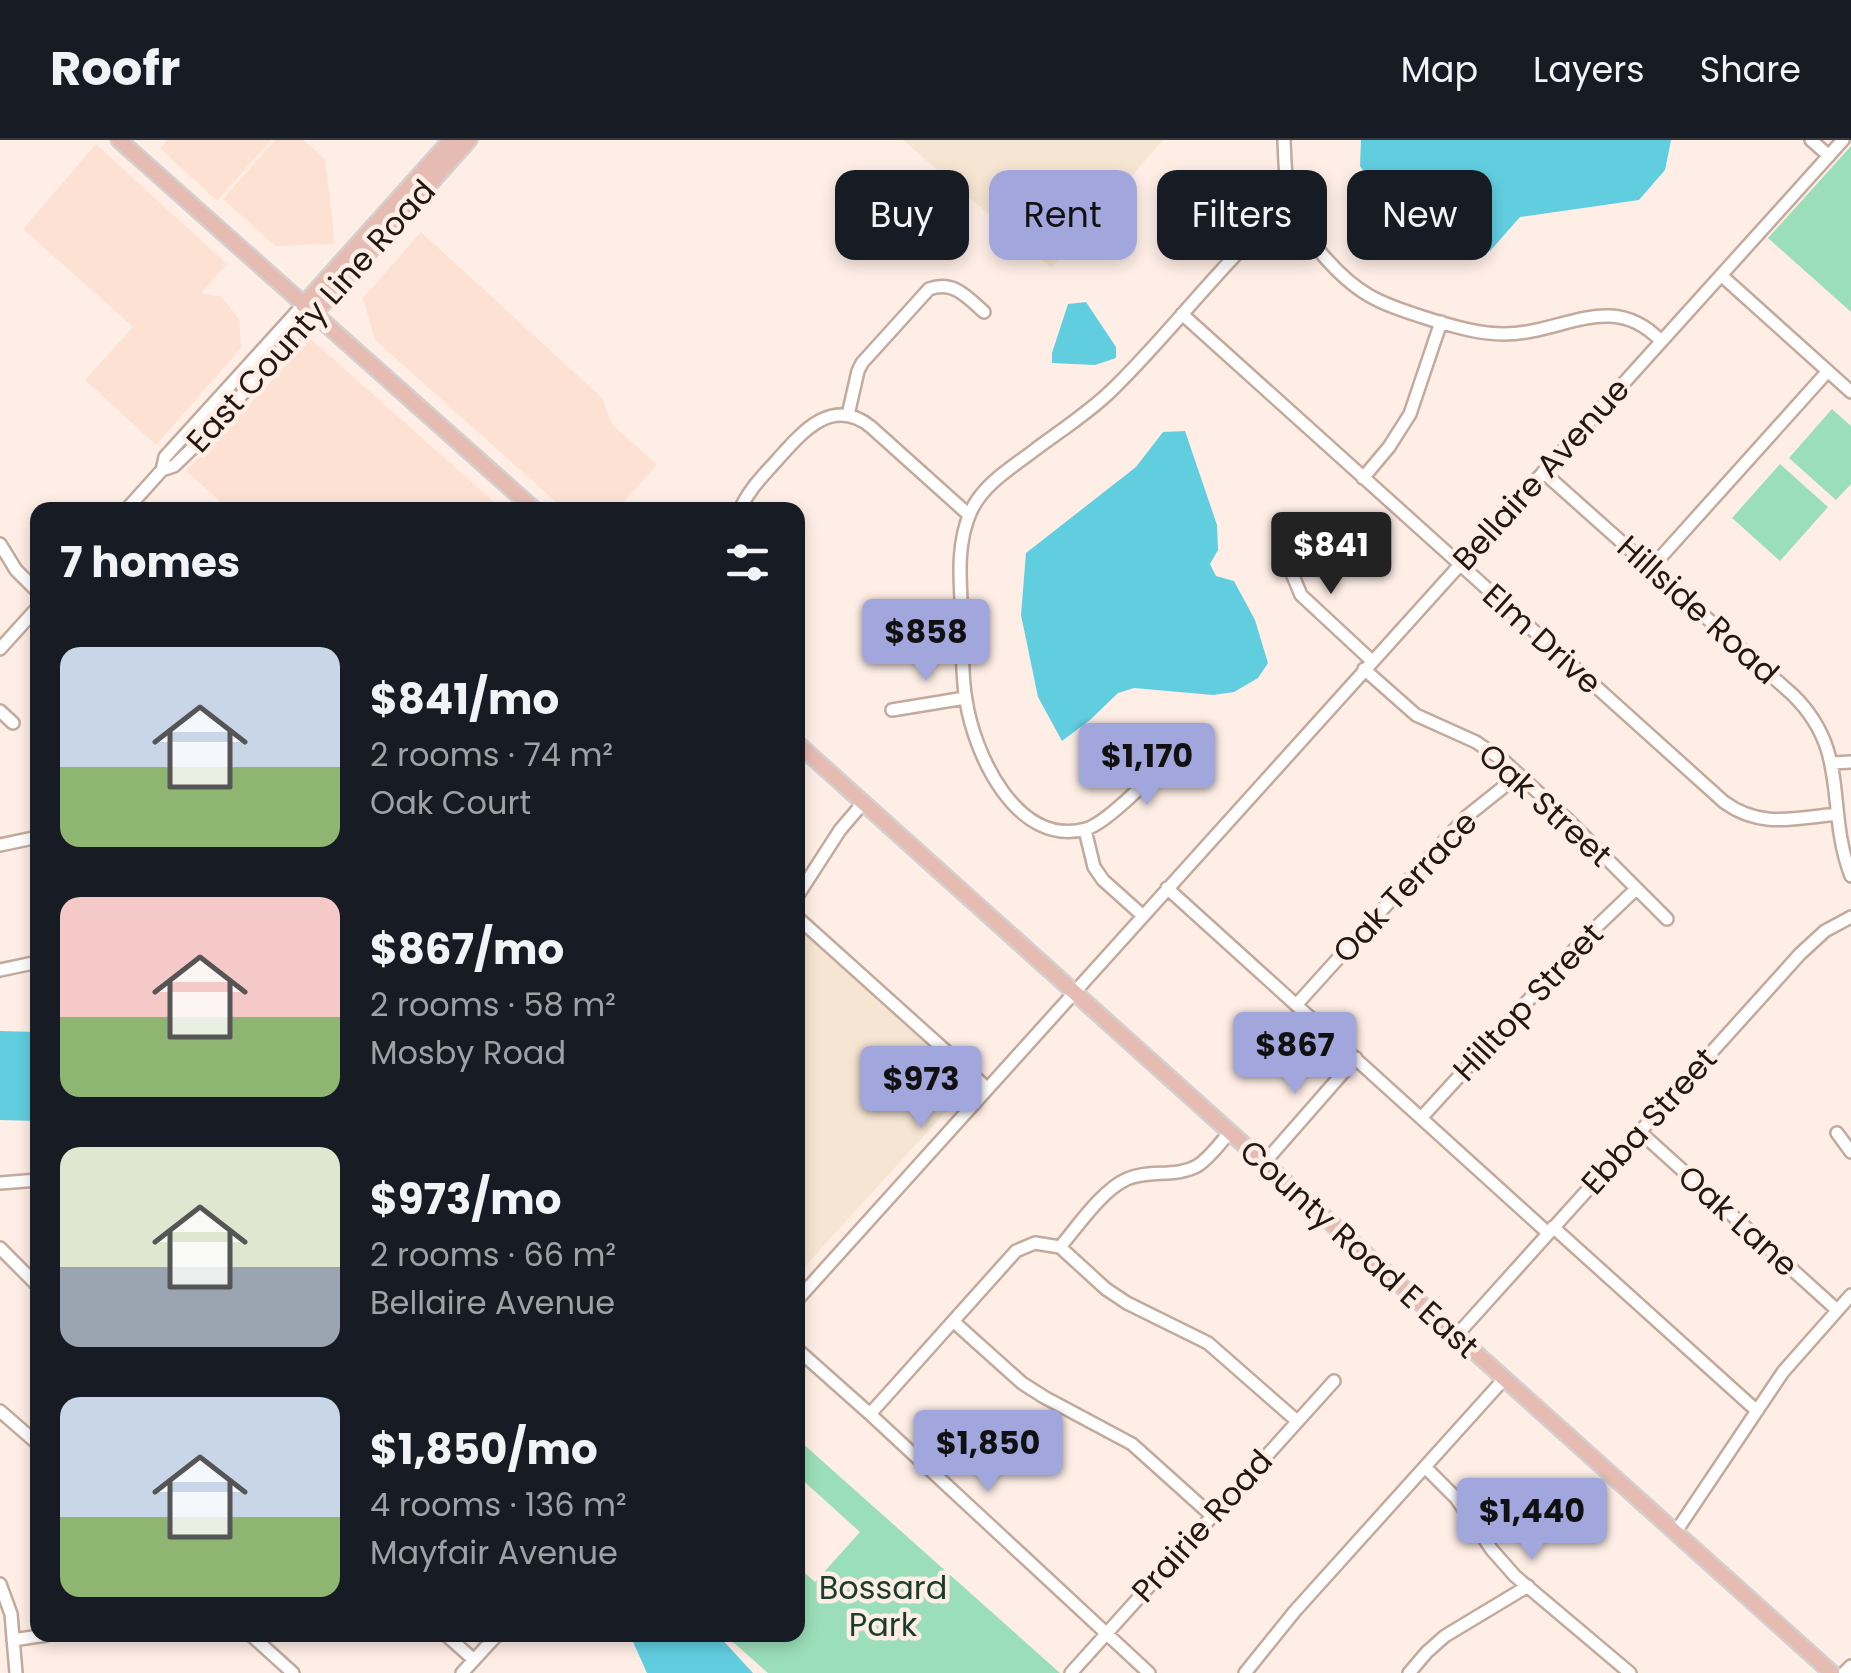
<!DOCTYPE html>
<meta charset="utf-8">
<style>
body{margin:0;font-family:Poppins,sans-serif;background:#20242c;color:#f1f3f6;height:100vh;display:flex;flex-direction:column;font-size:38px;white-space:nowrap}
*{box-sizing:border-box;margin:0}
p{font-size:32px;color:#9ea1a6}
.icon{flex:none;width:55px;height:55px;fill:none;stroke:currentColor;stroke-width:2;stroke-linecap:round;stroke-linejoin:round}
.map{position:relative;flex:1;overflow:hidden}
.sheet{position:absolute;left:30px;top:362px;width:775px;height:1140px;display:flex;flex-direction:column;background:#171b24;border-radius:20px;box-shadow:0 5px 15px #0003}
.sheet>*{flex:none}
.top-card{position:absolute;left:835px;top:30px;width:865px;height:90px;display:flex;gap:20px}
.price{position:absolute;translate:-50% -85px;padding:0 22px;border-radius:10px;background:#a1a7dd;color:#111;font-size:32px;line-height:65px;filter:drop-shadow(0 2px 5px #0008)}
.price::after{content:'';position:absolute;left:50%;top:60px;width:30px;height:22px;margin-left:-15px;background:inherit;clip-path:polygon(0 0,100% 0,50% 100%)}
.price.current{background:#222;color:#fff}
ul{padding:0;list-style:none}
li{display:flex;align-items:center;gap:30px;height:250px;padding:0 30px}
li span{display:grid;place-items:center;flex:none;width:280px;height:200px;border-radius:20px;color:#555}
li>.icon{margin-inline-start:auto}
span .icon{width:120px;height:120px;fill:#fffc;stroke-width:1}
li b{font-size:42px}
h2{display:flex;justify-content:space-between;align-items:center;height:120px;padding:0 30px;font-size:42px}
.tag{padding:0 35px;border-radius:20px;background:#171b24;box-shadow:0 5px 15px #0003;font-size:35px;line-height:90px}
.tag.current{background:#a1a7dd;color:#111}
header{display:flex;align-items:center;gap:60px;box-sizing:border-box;height:140px;padding:0 50px;background:#171b24;border-bottom:2px solid #363941}
header strong{font-size:48px}
nav{display:flex;gap:55px;margin-inline-start:auto;font-size:35px}
.map>svg:first-child{display:block}
</style>
<header>
<strong>Roofr</strong>
<nav><a>Map</a><a>Layers</a><a>Share</a></nav>
</header>
<div class="map">
<svg width="1851" height="1533" viewBox="0 0 1851 1533">
<rect width="100%" height="100%" fill="#feeee6"/>
<!-- built -->
<path fill="#fde2d3" d="M167,0H271L217,61L160,8Z
M275,0H303L325,19L335,104L275,106L223,59Z
M96,4L227,124L201,153L222,157L239,179L241,208L156,305L85,240L133,187L23,89Z
M421,92L602,258L612,284L657,325L616,370H565L375,200L363,158Z
M311,199L503,370H230L186,331Z"/>
<!-- education -->
<path fill="#f6e5d3" d="M903,0H1163L1051,128Z
M798,788L971,944L798,1134Z"/>
<!-- green -->
<path fill="#9bdfba" d="M1851,6V172L1768,98Z
M1832,269L1851,286V344L1836,360L1789,318Z
M1780,324L1828,367L1780,421L1732,378Z
M801,1302L1060,1533H768L725,1495H798V1427L815,1442L860,1392L798,1336V1306Z"/>
<!-- water -->
<path fill="#61cee0" d="M1361,0H1671L1665,30L1639,60L1520,77L1490,111L1466,109L1436,100L1390,72L1360,26Z
M1086,162L1116,207V218L1095,225L1052,223V213L1068,164Z
M1185,291L1217,385L1218,410L1210,424L1216,436L1234,441L1255,480L1268,523L1258,538L1234,552L1213,555L1134,548L1118,553L1090,580L1062,601L1038,557L1021,475L1026,413L1136,327L1163,292Z
M0,891L37,892V981L0,980Z
M630,1495H718L753,1533H647Z"/>
<g fill="none" stroke-linecap="round" stroke-linejoin="round">
<!-- minor casing -->
<g stroke="#c3aa9d" stroke-width="16">
<path id="minor" d="M1284,0C1285,23 1285,46 1293,68C1299,85 1310,99 1321,113C1357,155 1378,163 1429,179C1453,186 1478,194 1504,194C1563,194 1611,149 1661,201
M1811,0L1829,16
M1721,135L1851,252
M1182,174L1724,662C1761,689 1795,678 1837,674
M848,275L858,231L862,223L929,149C954,140 967,157 984,172
M162,330L165,317L303,165
M1543,332L1793,555C1851,612 1825,668 1851,736
M1363,338L1389,307L1410,274L1441,182
M126,370L162,330L174,326L202,299L313,175
M740,370C748,350 764,335 778,319C803,291 833,256 871,287L969,375
M1287,393L1288,424L1301,455L1372,521
M0,404L16,430L38,452
M1651,428L1828,231
M0,509L38,467
M1364,529L1416,575L1476,602L1504,621L1569,681L1667,779
M892,570L965,558
M0,571L13,583
M1183,605C1162,625 1110,682 1086,689C1017,708 974,614 966,560C961,533 963,503 962,476C960,441 956,404 971,371C984,343 1013,327 1036,309C1063,289 1091,271 1114,248C1163,200 1205,145 1253,97L1266,87L1294,72
M1832,623L1851,622
M1085,690L1094,727L1103,740L1142,775
M0,705L38,697
M1167,748L1548,1093
M798,755L840,690L863,663
M798,778L987,948
M0,830L38,822
M1297,864L1466,677L1501,649L1517,633
M1422,977L1587,796L1636,749
M1639,991L1837,1170
M1837,993L1851,1012
M1264,1023L1356,918
M0,1043L38,1040
M1553,1087L1757,1271
M1060,1107L1106,1149L1127,1163L1208,1203L1297,1281
M1060,1107C1078,1086 1102,1050 1127,1039C1149,1029 1175,1038 1197,1026C1210,1018 1220,1003 1230,992
M0,1108L38,1146
M798,1159L1843,0
M954,1182L1022,1243L1044,1257L1132,1304L1211,1375
M1456,1196L1800,814L1825,791L1851,777
M798,1210L870,1274L1149,1533
M0,1271L38,1304
M870,1274L1016,1111L1035,1103L1060,1107
M1425,1327L1456,1358L1492,1410L1515,1436L1630,1533
M1675,1393L1783,1232L1851,1155
M0,1444L11,1474L16,1533
M251,1495L293,1533
M446,1495L474,1520
M13,1500L46,1495
M462,1533L497,1495
M1071,1533L1334,1241
M1245,1533L1295,1471L1504,1239
M1409,1533L1427,1512L1445,1496L1528,1446
M1844,1533L1851,1526"/>
</g>
<!-- major casing -->
<g stroke="#d3d1d0" stroke-width="19">
<path id="major" d="M119,0L535,370
M303,165L451,0
M313,175L469,0
M798,604L1832,1533"/>
</g>
<!-- minor -->
<use href="#minor" stroke="#fff" stroke-width="11"/>
<!-- major -->
<use href="#major" stroke="#e6bbb2" stroke-width="14"/>
</g>
<g text-anchor="middle" stroke-width="9" stroke-linejoin="round" paint-order="stroke">
<!-- street labels -->
<g font-size="32" fill="#211813" stroke="#feeee6">
<text transform="translate(311 176) rotate(-48)" y="11">East County Line Road</text>
<text transform="translate(1541 334) rotate(-48)" y="11">Bellaire Avenue</text>
<text transform="translate(1698 470) rotate(42)" y="11">Hillside Road</text>
<text transform="translate(1542 499) rotate(42)" y="11">Elm Drive</text>
<text transform="translate(1545 665) rotate(42)" y="11">Oak Street</text>
<text transform="translate(1405 747) rotate(-47)" y="11">Oak Terrace</text>
<text transform="translate(1528 862) rotate(-47)" y="11">Hilltop Street</text>
<text transform="translate(1649 981) rotate(-48)" y="11">Ebba Street</text>
<text transform="translate(1738 1081) rotate(42)" y="11">Oak Lane</text>
<text transform="translate(1359 1109) rotate(42)" y="11">County Road E East</text>
<text transform="translate(1202 1386) rotate(-48)" y="11">Prairie Road</text>
</g>
<!-- park labels -->
<g font-size="32" fill="#193d2b" stroke="#feeee6">
<text x="883" y="1459">Bossard<tspan x="883" dy="37">Park</tspan></text>
</g>
</g>
</svg>
<b class="price current" style="left:1331px;top:457px">$841</b>
<b class="price" style="left:926px;top:544px">$858</b>
<b class="price" style="left:1147px;top:668px">$1,170</b>
<b class="price" style="left:1295px;top:957px">$867</b>
<b class="price" style="left:921px;top:991px">$973</b>
<b class="price" style="left:988px;top:1355px">$1,850</b>
<b class="price" style="left:1532px;top:1423px">$1,440</b>
<div class="top-card">
<a class="tag">Buy</a>
<a class="tag current">Rent</a>
<a class="tag">Filters</a>
<a class="tag">New</a>
</div>
<section class="sheet">
<h2>7 homes<svg class="icon" aria-label="filters" viewBox="0 0 24 24"><path d="M4 7h16M4 17h16"/><circle cx="9" cy="7" r="2"/><circle cx="15" cy="17" r="2"/></svg></h2>
<ul>
<li><span style="background:linear-gradient(#c9d6e8 60%,#8fb573 0)"><svg class="icon" aria-label="home" viewBox="0 0 24 24"><path d="M3 11l9-7 9 7M6 9v11h12V9"/></svg></span><div><b>$841/mo</b><p>2 rooms · 74 m²</p><p>Oak Court</p></div></li>
<li><span style="background:linear-gradient(#f6c9c9 60%,#8fb573 0)"><svg class="icon" aria-label="home" viewBox="0 0 24 24"><path d="M3 11l9-7 9 7M6 9v11h12V9"/></svg></span><div><b>$867/mo</b><p>2 rooms · 58 m²</p><p>Mosby Road</p></div></li>
<li><span style="background:linear-gradient(#dfe7d0 60%,#9aa5b1 0)"><svg class="icon" aria-label="home" viewBox="0 0 24 24"><path d="M3 11l9-7 9 7M6 9v11h12V9"/></svg></span><div><b>$973/mo</b><p>2 rooms · 66 m²</p><p>Bellaire Avenue</p></div></li>
<li><span style="background:linear-gradient(#c9d6e8 60%,#8fb573 0)"><svg class="icon" aria-label="home" viewBox="0 0 24 24"><path d="M3 11l9-7 9 7M6 9v11h12V9"/></svg></span><div><b>$1,850/mo</b><p>4 rooms · 136 m²</p><p>Mayfair Avenue</p></div></li>
</ul>
</section>
</div>
